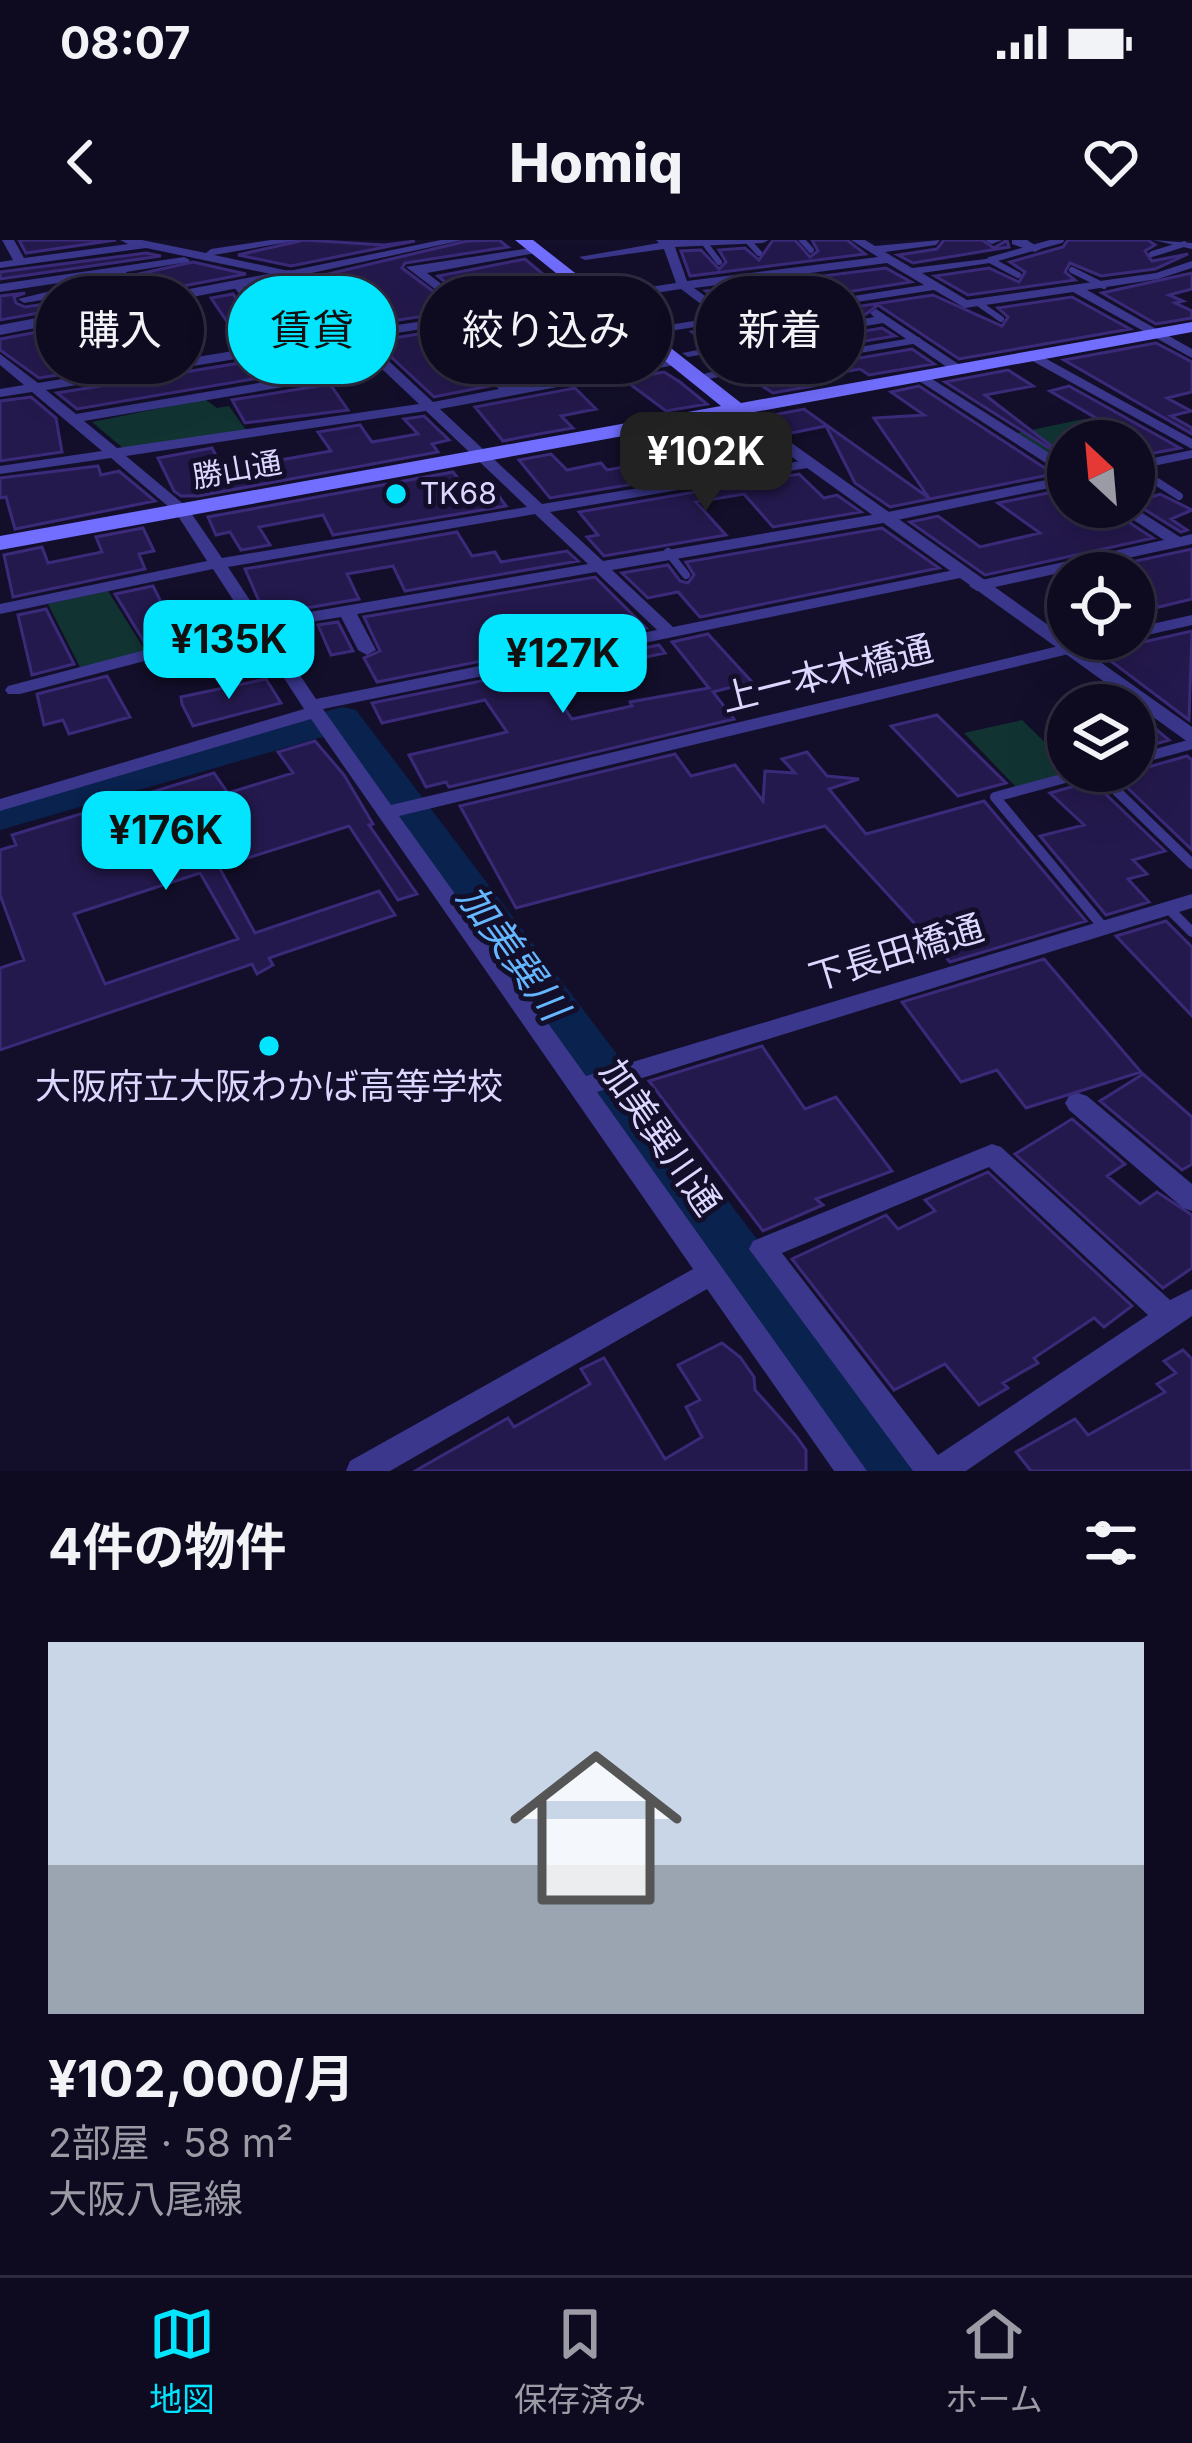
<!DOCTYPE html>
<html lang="ja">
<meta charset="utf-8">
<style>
body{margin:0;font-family:Inter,"Noto Sans JP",sans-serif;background:#1c192d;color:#f1f3f6;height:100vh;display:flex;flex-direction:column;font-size:45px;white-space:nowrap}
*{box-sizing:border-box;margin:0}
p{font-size:39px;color:#9b9ba5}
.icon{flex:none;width:66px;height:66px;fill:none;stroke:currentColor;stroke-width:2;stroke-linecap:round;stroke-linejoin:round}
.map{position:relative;height:1231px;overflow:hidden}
.sheet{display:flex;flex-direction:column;background:#0e0b20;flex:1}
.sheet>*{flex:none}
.top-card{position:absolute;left:36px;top:36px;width:1122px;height:108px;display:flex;gap:24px}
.needle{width:78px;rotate:334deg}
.buttons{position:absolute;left:1047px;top:180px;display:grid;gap:24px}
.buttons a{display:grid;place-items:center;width:108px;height:108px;border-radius:50%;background:#0e0b20;box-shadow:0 12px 48px #0002,0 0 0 3px #2e2b3e;font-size:60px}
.price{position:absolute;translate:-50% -102px;padding:0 27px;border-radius:24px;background:#03e5ff;color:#111;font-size:39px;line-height:78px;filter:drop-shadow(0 3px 6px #0008)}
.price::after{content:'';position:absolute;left:50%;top:72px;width:36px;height:27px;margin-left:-18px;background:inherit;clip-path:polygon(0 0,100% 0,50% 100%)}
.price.selected{background:#222;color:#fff}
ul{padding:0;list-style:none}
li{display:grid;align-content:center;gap:24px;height:636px;padding:0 48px}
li+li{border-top:3px solid #2e2b3e}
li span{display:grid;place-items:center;height:372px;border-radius:0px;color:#555}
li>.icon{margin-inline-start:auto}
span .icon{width:216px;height:216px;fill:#fffc;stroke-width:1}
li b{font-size:51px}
h2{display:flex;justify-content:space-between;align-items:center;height:144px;padding:0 48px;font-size:51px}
.pill{padding:0 42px;border-radius:54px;background:#0e0b20;box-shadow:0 12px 48px #0002,0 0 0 3px #2e2b3e;font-size:42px;line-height:108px}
.pill.selected{background:#03e5ff;color:#111}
.status{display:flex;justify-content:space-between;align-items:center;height:84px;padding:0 60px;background:#0e0b20;direction:ltr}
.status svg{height:33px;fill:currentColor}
header{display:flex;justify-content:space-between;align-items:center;height:156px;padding:0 48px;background:#0e0b20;font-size:54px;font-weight:800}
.tab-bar{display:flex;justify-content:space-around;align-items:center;height:168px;border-top:3px solid #2e2b3e;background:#0e0b20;font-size:33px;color:#9b9ba5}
.tab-bar a{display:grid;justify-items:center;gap:6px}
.tab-bar .selected{color:#03e5ff}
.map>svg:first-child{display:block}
</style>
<div class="status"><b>08:07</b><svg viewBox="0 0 49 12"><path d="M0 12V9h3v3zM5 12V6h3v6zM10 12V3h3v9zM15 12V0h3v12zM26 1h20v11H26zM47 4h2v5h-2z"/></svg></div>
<header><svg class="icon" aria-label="back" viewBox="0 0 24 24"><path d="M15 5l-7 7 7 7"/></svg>Homiq<svg class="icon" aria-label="heart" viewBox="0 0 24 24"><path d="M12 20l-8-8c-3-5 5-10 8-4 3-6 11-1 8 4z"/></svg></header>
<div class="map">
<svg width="1192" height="1231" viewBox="0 0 1192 1231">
<rect width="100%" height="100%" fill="#130f2a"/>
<!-- green -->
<path fill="#113433" d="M205,159L217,168L229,166L246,190L123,208L92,182Z
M1084,179L1119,201H1068V227L1017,193Z
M108,351L146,412L81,429L48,364Z
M1022,480L1068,525V531H1074L1016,547L964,493Z"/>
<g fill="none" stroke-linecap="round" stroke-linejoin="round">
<!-- river -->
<path fill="#09224e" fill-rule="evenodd" d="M342,467L356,470L916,1209L926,1231H854L333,494L0,590V562Z"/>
</g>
<!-- building -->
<path fill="#24194c" stroke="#3a2a79" stroke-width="3" fill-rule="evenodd" d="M19,0H116L26,13Z
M304,0L384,5L415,1L291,26L238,15Z
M499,0L508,7L405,23L402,28L449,63L456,61L457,52L438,36L525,19L568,55L358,86L307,39L467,1Z
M773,0H795L810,17L818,11L812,0H847L865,14L690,36L681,11L701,10L719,29L726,22L719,10L745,8L759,20Z
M944,0H982L994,8L1007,0L1009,7L913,23L898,15L937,9Z
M1068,0H1148L1155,5L1145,11L1152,21L1188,14L1155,29L1101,36L1070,23L1065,32L1075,40L968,55L935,36L989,28L1019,42L1025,32L1010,22L1063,7Z
M146,13L161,16L0,39V32Z
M193,22L246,34L146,53L134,35Z
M886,28L911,42L732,70L706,51Z
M1192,33V49L1169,55L1183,61L1175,63L1192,71V78L1156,84L1102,53Z
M114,39L126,56L70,67L56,48Z
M285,43L335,90L322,92L300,69L285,82L296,97L289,98L251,50Z
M25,53L14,57L16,63L25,67L46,64L50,71L0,80V56Z
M233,54L267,101L243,105L211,58Z
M933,55L1002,86L1008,77L998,68L1072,57L1130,89L959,119L878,65L866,74L707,104L692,92Z
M585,68L597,77L506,98L509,108L528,106L526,117L548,136L513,142L504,135L523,130L522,119L489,122L468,107L461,109V121L489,146L434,157L374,101Z
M130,74L153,120L39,138L0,110V99L107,79L119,102L127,104L132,96L122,76Z
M882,88L895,96L830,107L818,99Z
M613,89L648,119L572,131L537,104Z
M1156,103L1192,122V152L1167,158L1191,171L1171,176L1192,188V194L1064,120Z
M792,104L804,112L732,124L721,116Z
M912,109L934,124L869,135L860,129L803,139L812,146L773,153L748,137Z
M307,112L318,128L77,169L57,153Z
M1008,130L1033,146L985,155L1054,208L1068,205V220L945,142Z
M664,132L680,142L707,164L666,171L623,139Z
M330,144L348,170L245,183L232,160Z
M919,146L1054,234L890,267L855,243L826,186L787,194L763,177L804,169L929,258L874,178L924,175L891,152Z
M1069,146L1180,208L1134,217V201H1120L1086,181L1096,178L1050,151Z
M575,148L596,169L561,176L573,188L544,193L503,201L475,167Z
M31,157L56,178L62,212L0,221V161Z
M424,176L449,200L432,204L438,212L198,256H181L174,251L158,218L212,208L220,223L275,213L280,220L331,211L318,192L360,185L372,202L418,194L404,179Z
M728,181L759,199L737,204L760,223L550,258L519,220L551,214L567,230L601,223L607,230L694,215L671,196Z
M98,226L101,235L119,231L155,261L15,289L6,257L0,258V238Z
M453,232L470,255L495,251L506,266L333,295L323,275L259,287L270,305L241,310L230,292L216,295L208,277Z
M799,234L824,258L837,255L861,272L773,287L744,254L696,262L726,295L604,316L587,297L598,295L579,272Z
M1068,249V267H1094L1109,277L1118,275L1153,298L985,335L910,282L938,276L980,307L1040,293L998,263Z
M1160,254L1192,270L1171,279L1187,290L1181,292L1134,263Z
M143,288L154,311L139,314L145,329L13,357L4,315L42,307L48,323L102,312L96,297Z
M882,288L939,328L700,377L678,352L648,358L622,333L668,325L680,341L688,343L694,335L686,322Z
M457,292L472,316L495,312L501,322L567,311L578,321L405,351L393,326L347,334L359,359L265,375L245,329Z
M1192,309V359L1159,367L1142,354L1134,356V333H1080Z
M595,337L646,388L377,442L364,418L380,411L364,377Z
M153,346L164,368L184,364L197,388L146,405L115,354Z
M46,369L74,424L32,435L18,375Z
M338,382L353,411L331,415L318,385Z
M1192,391L1189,480L1100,413L1130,405Z
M708,394L752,442L713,452L734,479L449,547L446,542L426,547L409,515L507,492L485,460L382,483L372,463L659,405L665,413L543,439L572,479L632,466L630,462L709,448L672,402Z
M107,436L130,477L69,494L63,480L44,485L37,454Z
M266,439L281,463L193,486L182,464L181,457Z
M1134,471L1169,500L1134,510Z
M937,475L1006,543L958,556L891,486Z
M315,501L344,535L373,584L369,585L417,654L398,660L349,586L219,627L255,693L379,651L395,675L269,718L273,725L257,734L252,724L0,810V728L24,720L0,655V610L16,605L12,595L214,533L228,553L293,533L278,512ZM200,633L238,699L105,744L74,674Z
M807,512L827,536L859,539L829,549L866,594L984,561L1086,681L950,722L825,586L516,668L460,566L675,514L691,536L735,525L763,561L765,531L795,533L782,519Z
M1187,516L1192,520V610L1110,531H1134Z
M1092,541L1165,611L1133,620L1147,634L1128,639L1149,662L1106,675L1040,596L1084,585L1050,553Z
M1166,681L1192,707V776L1116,696Z
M1044,719L1141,832L1026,868L997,830L961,842L902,762Z
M762,806L805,869L836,857L892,931L816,959L823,965L763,991L649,841Z
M1143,834L1192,877V924L1182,930L1100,861Z
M1072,879L1125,924L1107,936L1140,964L1157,952L1192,975V1028L1163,1048L1015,914Z
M988,932L1132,1066L1104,1087L1094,1078L1034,1118L1038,1123L1003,1143L1008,1148L979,1165L945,1124L894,1150L792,1019L886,975L898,989L935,971L925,960Z
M722,1103L740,1117L754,1137L755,1150L796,1196L806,1210V1231H415L508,1178L514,1187L590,1144L581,1129L604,1118L665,1219L702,1197L686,1167L700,1160L678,1125Z
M1183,1110L1192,1119V1231H1031L1016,1212L1075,1179L1088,1195L1165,1152L1157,1144L1176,1133L1164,1121Z"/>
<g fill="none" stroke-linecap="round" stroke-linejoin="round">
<!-- service-far2 -->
<path stroke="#3a378c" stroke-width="6" d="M802,0L811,10
M748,1L759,13
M706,5L719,22
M1152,14L1184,4
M990,20L1061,0
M990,20L1018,35
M1072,30L1104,46
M978,63L1001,79
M111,71L125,97
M513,101L627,79
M486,130L517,125
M707,136L918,100"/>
<!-- service-far1 -->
<path stroke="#3a378c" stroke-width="8" d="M1134,227L1179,256
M668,312L686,335"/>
<!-- service -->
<path stroke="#3a378c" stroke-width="10" d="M1134,520L1192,504
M1091,531L995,557L1103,687
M1096,531L1192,624
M1168,668L1192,692"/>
<!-- minor -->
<path fill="#3a378c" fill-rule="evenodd" d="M2,0H14L24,18L128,4L120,0H142L206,13L211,9L271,0H300L214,15L289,31L441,0H463L298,36L357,91L676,43L664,9L585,20L579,17L659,3L656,0H769L763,3L675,7L687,41L878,17L851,0H865L875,6L940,0L936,5L885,12L912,28L994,18V22L990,23L922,33L967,60L1156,33L1192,21V28L1158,39L1087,50L1192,109V118L1073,52L965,68L934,50L663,92V86L718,77L681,49L364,98L433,162L499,149L464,118V112L469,111L512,147L558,139L529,114L528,111L534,107L571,136L680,118V124L675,125L440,169L542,264L807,220L814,224L807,228L550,272L603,321L883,273L1066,236L916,139L914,136L921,132L1068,225V244L883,283L612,330L673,387L959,329L965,331V337L323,469L391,565L1088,399H1119L1110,404L399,576L586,836L1192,654V668L597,852L867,1231H834L707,1049L390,1231H346L350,1221L693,1029L311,479L0,571V559L304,469L254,392L20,454H8L5,450L8,446L248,383L213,329L0,374V364L207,321L176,273L111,218L0,234V226L102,211L32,152L0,157V149L24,145L0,125V114L38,143L275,104L232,44L238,40L287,103L345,93L285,37L146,8L0,28V22L13,20ZM887,23L924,45L731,75L694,48ZM352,100L376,123L76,174L46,150ZM383,130L419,164L117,208L84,181ZM426,171L527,267L222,318L187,267L126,216ZM535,274L588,324L263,380L228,327ZM596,332L657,390L316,459L269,389L341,377L358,410L367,415L376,410L357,374Z
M1002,0L992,4L986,1L987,0Z
M1012,0H1027L1041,9L1035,12L1012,4Z
M1153,0L1192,3V9Z
M537,7L543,10L541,12L427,33L452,52V58L448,59L406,27Z
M184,17L190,20L188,22L126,32L149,64L143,68L139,67L116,34L0,52V44Z
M51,51L55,52L71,78L69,81H61L48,59L24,63L18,59Z
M876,69L966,129L954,132L883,83L806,96L830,113V119L825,120L793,99L688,117L682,113L874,77L870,73Z
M1032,111L1192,199V209L1027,118L1026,115Z
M1192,210V218L1134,230V222Z
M1114,267H1133L1180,297L1192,294V304L977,351L969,346L977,341L1164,300Z
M1192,375V385L1134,398V388Z
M1078,853L1087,856L1192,944V971L1183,968L1069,870L1065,863L1069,856Z
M992,904L1001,907L1170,1060L1192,1049V1076L966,1231H913L749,1009L753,1001ZM989,927L1148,1075L938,1215L782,1013Z"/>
<!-- tertiary -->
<path fill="#3a378c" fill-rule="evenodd" d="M289,30L294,31V37L0,95V85Z
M738,165L1192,487V505L732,174L729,170Z"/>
<!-- secondary -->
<path fill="#726eff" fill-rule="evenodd" d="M515,0H533L741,163L1192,82V92L0,310V296L721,166Z"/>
</g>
<!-- markers -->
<g fill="#03e5ff" stroke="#130f2a" stroke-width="4.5">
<circle cx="396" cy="254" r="12"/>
<circle cx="269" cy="806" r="12"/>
</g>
<g text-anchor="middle" stroke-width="10" stroke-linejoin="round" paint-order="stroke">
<!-- far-street labels -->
<g font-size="30" fill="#dcd7ff" stroke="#130f2a">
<text transform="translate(237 230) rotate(-10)" y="10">勝山通</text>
</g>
<!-- far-poi labels -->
<g font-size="30" fill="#dcd7ff" stroke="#130f2a" text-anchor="start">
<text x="420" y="264">TK68</text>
</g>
<!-- street labels -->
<g font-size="36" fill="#dcd7ff" stroke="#130f2a">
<text transform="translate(827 433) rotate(-14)" y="13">上一本木橋通</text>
<text transform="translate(896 712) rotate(-17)" y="13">下長田橋通</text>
<text transform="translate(661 897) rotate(55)" y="13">加美巽川通</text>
</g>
<!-- poi labels -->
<g font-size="36" fill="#dcd7ff" stroke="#130f2a">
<text x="269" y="859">大阪府立大阪わかば高等学校</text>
</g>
<!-- water labels -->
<g font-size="39" font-style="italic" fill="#65b7ff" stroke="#130f2a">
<text transform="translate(513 712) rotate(54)" y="14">加美巽川</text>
</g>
</g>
</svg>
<div class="buttons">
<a><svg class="needle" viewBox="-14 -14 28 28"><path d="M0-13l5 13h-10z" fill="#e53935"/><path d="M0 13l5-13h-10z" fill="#9b9ba5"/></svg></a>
<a><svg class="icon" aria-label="locate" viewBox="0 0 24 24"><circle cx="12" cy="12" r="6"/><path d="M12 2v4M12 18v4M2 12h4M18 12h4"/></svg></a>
<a><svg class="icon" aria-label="layers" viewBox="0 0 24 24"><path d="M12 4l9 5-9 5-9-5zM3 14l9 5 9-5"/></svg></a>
</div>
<b class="price selected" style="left:706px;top:274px">¥102K</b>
<b class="price" style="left:229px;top:462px">¥135K</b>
<b class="price" style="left:563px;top:476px">¥127K</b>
<b class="price" style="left:166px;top:653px">¥176K</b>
<div class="top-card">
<a class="pill">購入</a>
<a class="pill selected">賃貸</a>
<a class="pill">絞り込み</a>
<a class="pill">新着</a>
</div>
</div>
<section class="sheet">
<h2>4件の物件<svg class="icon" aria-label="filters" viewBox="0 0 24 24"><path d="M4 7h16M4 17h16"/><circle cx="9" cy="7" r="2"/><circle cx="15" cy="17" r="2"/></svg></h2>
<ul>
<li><span style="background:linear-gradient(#c9d6e8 60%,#9aa5b1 0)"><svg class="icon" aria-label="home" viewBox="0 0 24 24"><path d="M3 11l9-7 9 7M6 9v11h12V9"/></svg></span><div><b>¥102,000/月</b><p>2部屋 · 58 m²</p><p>大阪八尾線</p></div></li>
</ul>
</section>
<nav class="tab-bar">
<a class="selected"><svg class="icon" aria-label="map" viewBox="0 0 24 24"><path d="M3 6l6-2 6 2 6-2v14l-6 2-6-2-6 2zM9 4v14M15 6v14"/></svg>地図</a>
<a><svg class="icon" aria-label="saved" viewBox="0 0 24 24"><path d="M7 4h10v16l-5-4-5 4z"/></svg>保存済み</a>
<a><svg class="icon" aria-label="home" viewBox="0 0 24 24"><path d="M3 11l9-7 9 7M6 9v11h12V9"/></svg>ホーム</a>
</nav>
